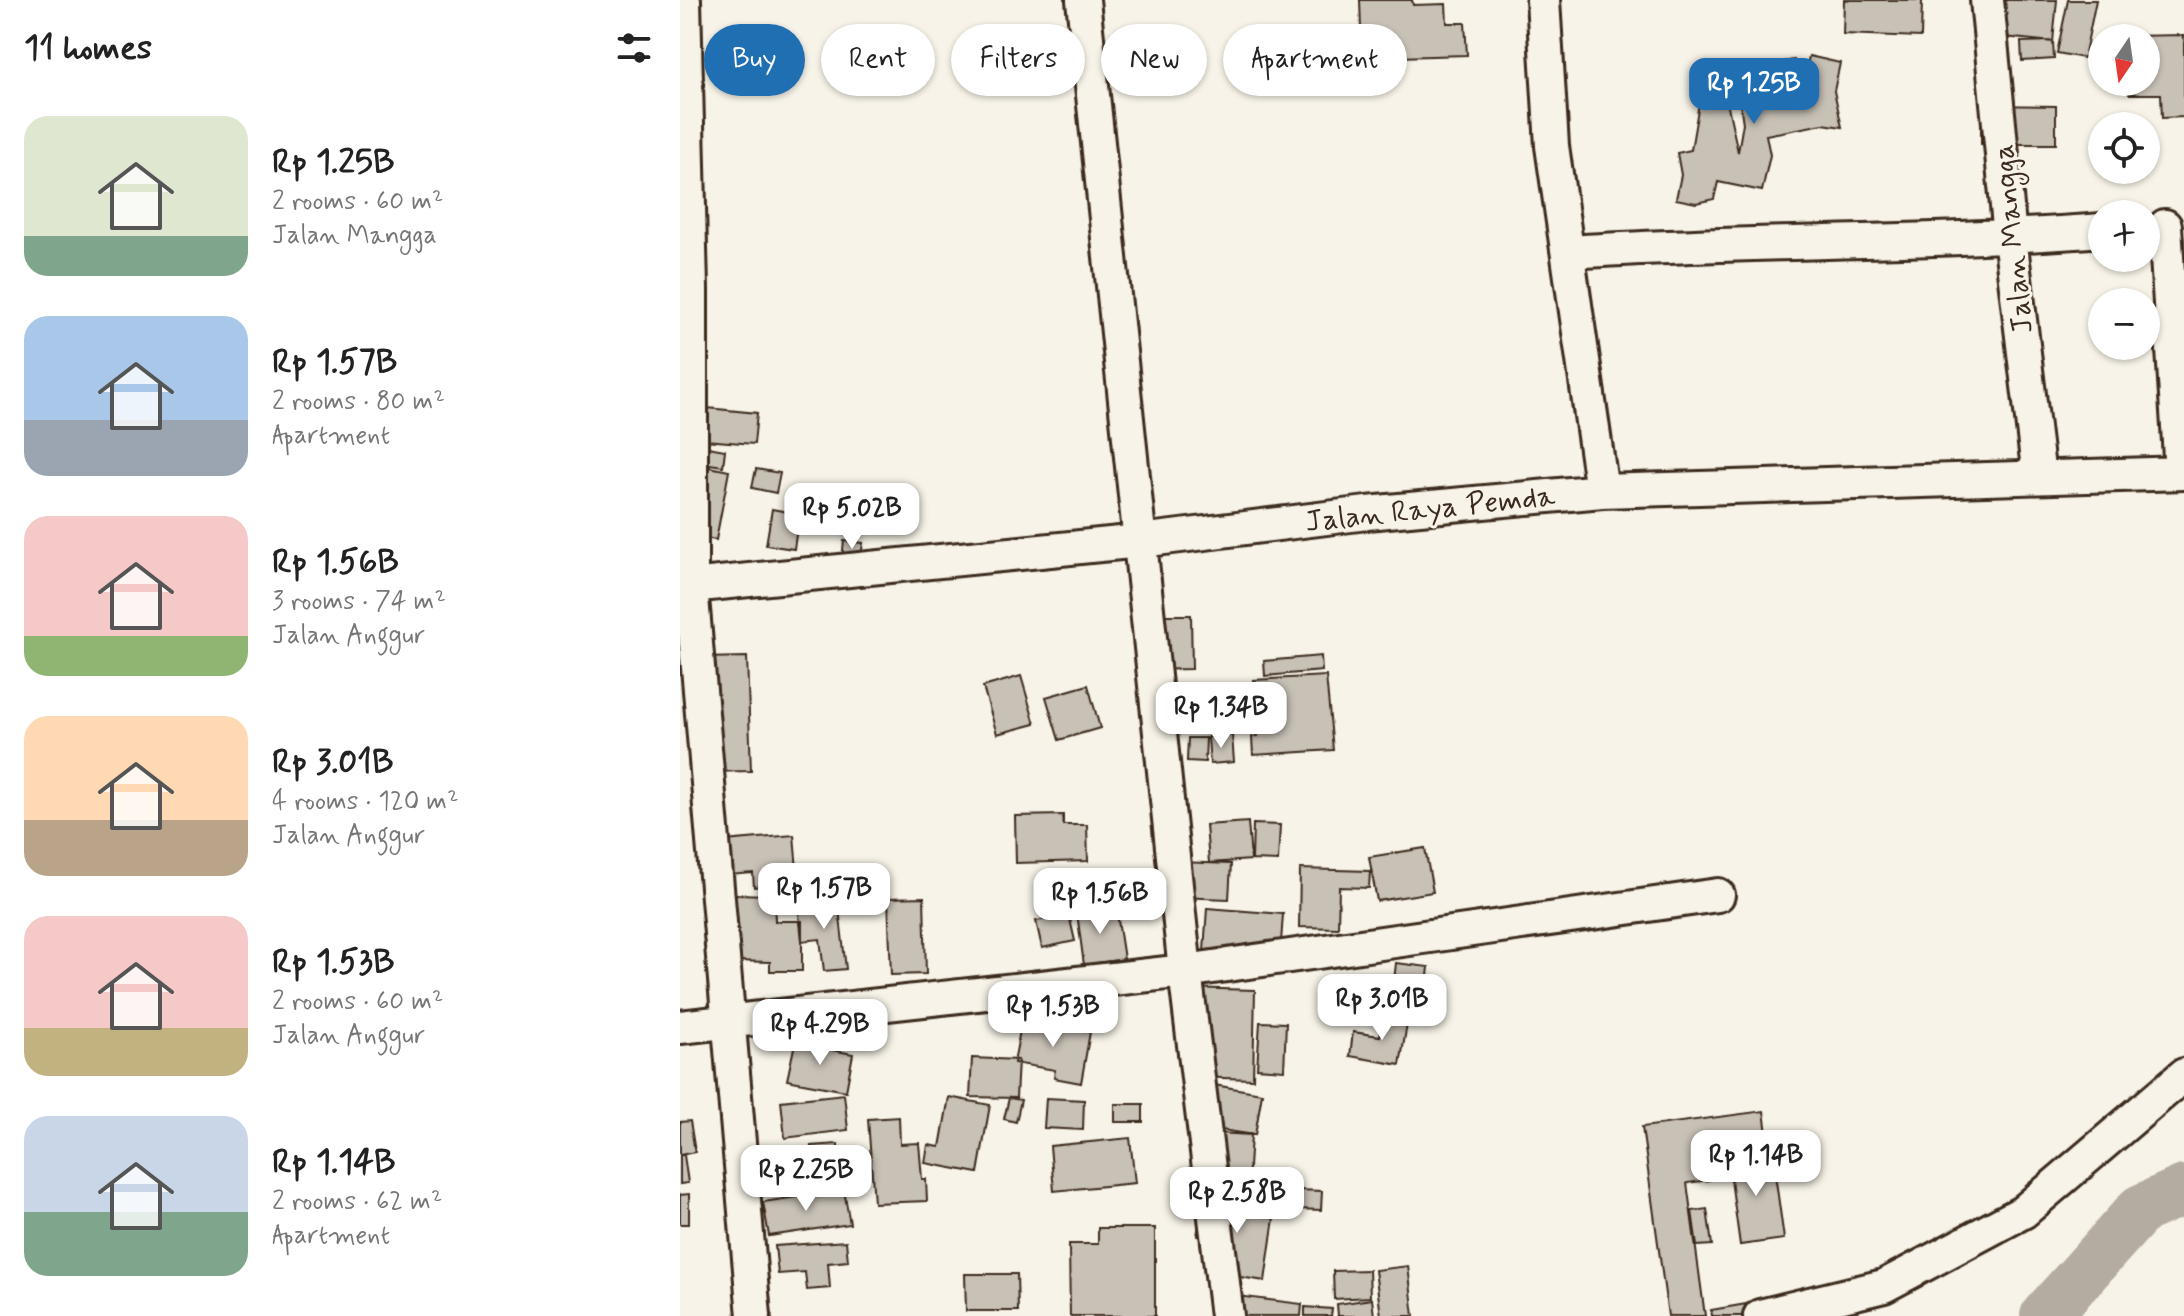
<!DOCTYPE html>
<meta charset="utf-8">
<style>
body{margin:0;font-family:Mynerve,sans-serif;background:#f2f2f2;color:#222;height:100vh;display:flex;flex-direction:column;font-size:30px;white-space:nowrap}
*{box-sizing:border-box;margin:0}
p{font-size:26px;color:#767676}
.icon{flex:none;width:44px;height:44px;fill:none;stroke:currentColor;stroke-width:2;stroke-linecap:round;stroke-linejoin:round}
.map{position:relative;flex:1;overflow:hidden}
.panel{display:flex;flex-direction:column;background:#fff;width:680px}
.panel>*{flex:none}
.banner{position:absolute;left:24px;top:24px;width:760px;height:72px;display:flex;gap:16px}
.needle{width:52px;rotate:193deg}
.fabs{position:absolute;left:1408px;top:24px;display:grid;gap:16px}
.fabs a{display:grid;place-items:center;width:72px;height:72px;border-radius:50%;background:#fff;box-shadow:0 2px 6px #0004;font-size:40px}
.price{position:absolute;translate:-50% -68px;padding:0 18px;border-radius:16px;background:#fff;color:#222;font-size:26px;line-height:52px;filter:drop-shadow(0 2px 4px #0008)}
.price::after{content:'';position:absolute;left:50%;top:48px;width:24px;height:18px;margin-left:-12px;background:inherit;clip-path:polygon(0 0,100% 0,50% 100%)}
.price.selected{background:#1f6fb2;color:#fff}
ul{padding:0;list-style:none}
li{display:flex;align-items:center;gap:24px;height:200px;padding:0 24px}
li span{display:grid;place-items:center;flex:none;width:224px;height:160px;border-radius:24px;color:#555}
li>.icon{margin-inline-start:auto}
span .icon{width:96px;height:96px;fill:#fffc;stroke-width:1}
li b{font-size:34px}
h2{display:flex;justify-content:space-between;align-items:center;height:96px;padding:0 24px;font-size:34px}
.tag{padding:0 28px;border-radius:36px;background:#fff;box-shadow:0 2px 6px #0004;font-size:28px;line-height:72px}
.tag.selected{background:#1f6fb2;color:#fff}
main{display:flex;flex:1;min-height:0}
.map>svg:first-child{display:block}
</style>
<main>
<section class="panel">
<h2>11 homes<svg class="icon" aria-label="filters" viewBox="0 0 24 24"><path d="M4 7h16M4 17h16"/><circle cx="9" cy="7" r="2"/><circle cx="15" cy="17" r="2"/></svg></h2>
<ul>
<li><span style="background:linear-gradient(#dfe7d0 75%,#7fa58c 0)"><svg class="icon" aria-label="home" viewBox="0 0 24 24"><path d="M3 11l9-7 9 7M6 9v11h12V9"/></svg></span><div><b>Rp 1.25B</b><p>2 rooms · 60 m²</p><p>Jalan Mangga</p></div></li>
<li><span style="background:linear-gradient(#a9c7e8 65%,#9aa5b1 0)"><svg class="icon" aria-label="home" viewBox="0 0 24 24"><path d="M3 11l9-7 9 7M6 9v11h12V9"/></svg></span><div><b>Rp 1.57B</b><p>2 rooms · 80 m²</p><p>Apartment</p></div></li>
<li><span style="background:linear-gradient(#f6c9c9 75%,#8fb573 0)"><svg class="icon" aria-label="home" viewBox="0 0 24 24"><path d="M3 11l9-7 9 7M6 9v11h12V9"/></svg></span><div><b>Rp 1.56B</b><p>3 rooms · 74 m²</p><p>Jalan Anggur</p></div></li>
<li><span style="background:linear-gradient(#ffd9b3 65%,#b9a48a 0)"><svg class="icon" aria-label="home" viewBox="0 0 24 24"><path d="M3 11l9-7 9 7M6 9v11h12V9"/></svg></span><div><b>Rp 3.01B</b><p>4 rooms · 120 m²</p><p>Jalan Anggur</p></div></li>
<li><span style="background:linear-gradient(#f6c9c9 70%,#c2b280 0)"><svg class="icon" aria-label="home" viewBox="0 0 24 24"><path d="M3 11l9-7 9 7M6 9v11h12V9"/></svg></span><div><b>Rp 1.53B</b><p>2 rooms · 60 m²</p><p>Jalan Anggur</p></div></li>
<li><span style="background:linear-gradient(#c9d6e8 60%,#7fa58c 0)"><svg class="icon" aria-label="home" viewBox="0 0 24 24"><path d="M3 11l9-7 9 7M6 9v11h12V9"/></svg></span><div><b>Rp 1.14B</b><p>2 rooms · 62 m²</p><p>Apartment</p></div></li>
</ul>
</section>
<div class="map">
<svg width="1504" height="1316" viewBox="0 0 1504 1316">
<rect width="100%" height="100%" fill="#f7f3e8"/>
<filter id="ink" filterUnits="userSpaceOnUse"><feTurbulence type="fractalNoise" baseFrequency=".0125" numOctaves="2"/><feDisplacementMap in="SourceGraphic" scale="16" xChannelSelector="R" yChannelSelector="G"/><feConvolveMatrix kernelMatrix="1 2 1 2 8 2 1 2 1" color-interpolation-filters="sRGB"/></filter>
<g filter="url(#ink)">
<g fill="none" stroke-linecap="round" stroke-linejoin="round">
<!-- river -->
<path stroke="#b4aca0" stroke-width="50" d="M1365,1316L1461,1209L1504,1190"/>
</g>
<!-- building -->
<path fill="#c8c1b6" stroke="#3b2a1e" stroke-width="2" d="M680,0H732L733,5L766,4L767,23H785L787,55L682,58Z
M1164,0H1242L1241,37L1163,34Z
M1318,0H1377L1373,42L1314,36Z
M1388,0H1416L1404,58L1377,53Z
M1504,35V117L1482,118L1481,94H1449V82H1466V38L1448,36Z
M1373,41L1374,59L1342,61L1341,42Z
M1129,56L1160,63L1154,91L1162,127L1143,124L1086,135L1090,155L1082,191L1038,182L1034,199L1016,203L996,199L1001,175L997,153L1011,150L1023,80L1043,84L1058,152L1063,123L1060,103L1063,86L1078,83L1082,66L1114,60L1121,93Z
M1301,105L1376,106V144H1301Z
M27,408L77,413L74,444L24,440Z
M6,443L45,450L43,466L3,460Z
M5,462L49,471L36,540L0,533Z
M76,469L100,473L96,493L72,488Z
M174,487L197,489L194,533L170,531Z
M92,509L119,514L114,549L86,545Z
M164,541L183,543L180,562L162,559Z
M459,615H511L512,669L460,670Z
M641,656L642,671L585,676L584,661Z
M67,657L71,771L26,772L22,658Z
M341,676L355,724L317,734L303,687Z
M646,676L653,750L573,755L572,737L577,736L573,680Z
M408,685L420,728L379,740L366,697Z
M552,735L554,762L530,764L528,737Z
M508,738H526L525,762L507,761Z
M383,815V825H407L408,861L336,863L335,816Z
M568,822L571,860L529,863L526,825Z
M573,824L600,825L598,861L572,860Z
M114,835L118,882L74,887L73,873L48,875L45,841Z
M745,848L753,892L697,901L689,857Z
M499,862L551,864L549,899L497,897Z
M620,869L690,871L689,888L659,887L658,928L619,927Z
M53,894L94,895L95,921H122V971H90V962L53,961Z
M244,897L246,974L211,975L208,898Z
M158,900L166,969L144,971L140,939L122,941L118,904Z
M436,907L444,959L404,965L397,913Z
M527,908L603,914L600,957L524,951Z
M389,915L395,941L362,948L356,921Z
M716,963L749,967L744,1013L711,1008Z
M672,986L707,993L702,1017L667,1010Z
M506,988L575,990L573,1079L512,1077Z
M704,1014L728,1018L720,1065L670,1056L673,1032L700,1036Z
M342,1019L410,1032L401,1083L374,1078L375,1070L334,1063Z
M580,1022L606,1023L604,1070L577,1068Z
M115,1043L173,1054L166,1091L107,1080Z
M292,1058L338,1060L336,1098L290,1097Z
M528,1084L582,1093L575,1135L521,1127Z
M164,1094L168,1130L105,1138L101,1101Z
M269,1097L310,1105L298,1173L245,1163L248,1145L260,1147Z
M329,1098L341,1100L336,1122L324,1119Z
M366,1098L404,1100L403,1130L364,1128Z
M435,1104H463V1122H435Z
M1084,1111L1089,1149L1027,1157L1030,1180L1007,1183L1025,1316H988L962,1127Z
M219,1117L220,1144L239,1143L242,1179H246L247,1201L194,1203L188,1119Z
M10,1121L15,1152L0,1155V1122Z
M536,1133L571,1135L568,1184L533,1182Z
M450,1138L455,1183L374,1191L370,1146Z
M158,1144L160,1187L90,1190L89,1160L132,1157L131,1146Z
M1092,1152L1104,1239L1060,1245L1048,1158Z
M0,1155H4L8,1183L0,1184Z
M525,1189L558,1194L555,1212L594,1218L585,1281L541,1274L546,1241L517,1236Z
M164,1190L170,1224L89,1236L83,1202Z
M617,1190L642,1191L641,1210L616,1209Z
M9,1194V1224H0V1195Z
M1027,1209L1032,1245L1017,1246L1012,1211Z
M418,1228H475V1316H390L389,1244H418Z
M166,1241L168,1261L148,1263L150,1288L127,1290L125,1272L98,1274L95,1246Z
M728,1266L734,1316H701L695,1270Z
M689,1270L690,1297L654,1299L653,1271Z
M285,1274H337L338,1311H286Z
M541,1294L622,1304L621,1316H538Z
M692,1299L694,1316H658L657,1304Z
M1084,1301L1086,1316H1032L1031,1310Z
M625,1307L652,1309L651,1316H625Z"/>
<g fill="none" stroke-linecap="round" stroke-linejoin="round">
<!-- minor casing -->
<g stroke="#3b2a1e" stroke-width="38">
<path id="minor" d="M4,0L11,289V586L74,1316
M403,0L505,971L547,1316
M863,0L872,146L922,491
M1307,0L1330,237L1359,477
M1485,226L1501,473
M888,252C1066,240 1244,244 1422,230
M0,587L460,541L687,513L922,491L1504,473
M0,1027L505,971L1038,895
M1080,1316L1204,1286L1343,1212L1504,1075"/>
</g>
<!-- minor -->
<use href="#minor" stroke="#f7f3e8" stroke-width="32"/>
</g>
</g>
<g text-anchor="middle" stroke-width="6" stroke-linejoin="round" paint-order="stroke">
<!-- street labels -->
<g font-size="30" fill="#3b2a1e" stroke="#f7f3e8">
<text transform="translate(1332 239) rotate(-96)" y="10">Jalan Mangga</text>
<text transform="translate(750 508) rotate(-6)" y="10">Jalan Raya Pemda</text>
</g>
</g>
</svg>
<div class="fabs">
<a><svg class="needle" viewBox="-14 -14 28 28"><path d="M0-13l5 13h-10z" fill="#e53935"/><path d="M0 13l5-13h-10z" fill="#767676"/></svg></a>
<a><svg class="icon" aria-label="locate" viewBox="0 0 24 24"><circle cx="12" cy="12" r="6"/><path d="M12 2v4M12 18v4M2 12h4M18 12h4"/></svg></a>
<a>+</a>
<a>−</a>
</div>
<b class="price selected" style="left:1074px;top:126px">Rp 1.25B</b>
<b class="price" style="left:172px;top:551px">Rp 5.02B</b>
<b class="price" style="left:541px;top:750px">Rp 1.34B</b>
<b class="price" style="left:144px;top:931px">Rp 1.57B</b>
<b class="price" style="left:420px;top:936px">Rp 1.56B</b>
<b class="price" style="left:702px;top:1042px">Rp 3.01B</b>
<b class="price" style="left:373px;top:1049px">Rp 1.53B</b>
<b class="price" style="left:140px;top:1067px">Rp 4.29B</b>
<b class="price" style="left:1076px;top:1198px">Rp 1.14B</b>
<b class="price" style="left:126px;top:1213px">Rp 2.25B</b>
<b class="price" style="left:557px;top:1235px">Rp 2.58B</b>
<div class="banner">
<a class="tag selected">Buy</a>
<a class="tag">Rent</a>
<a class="tag">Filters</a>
<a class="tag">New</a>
<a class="tag">Apartment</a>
</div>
</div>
</main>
